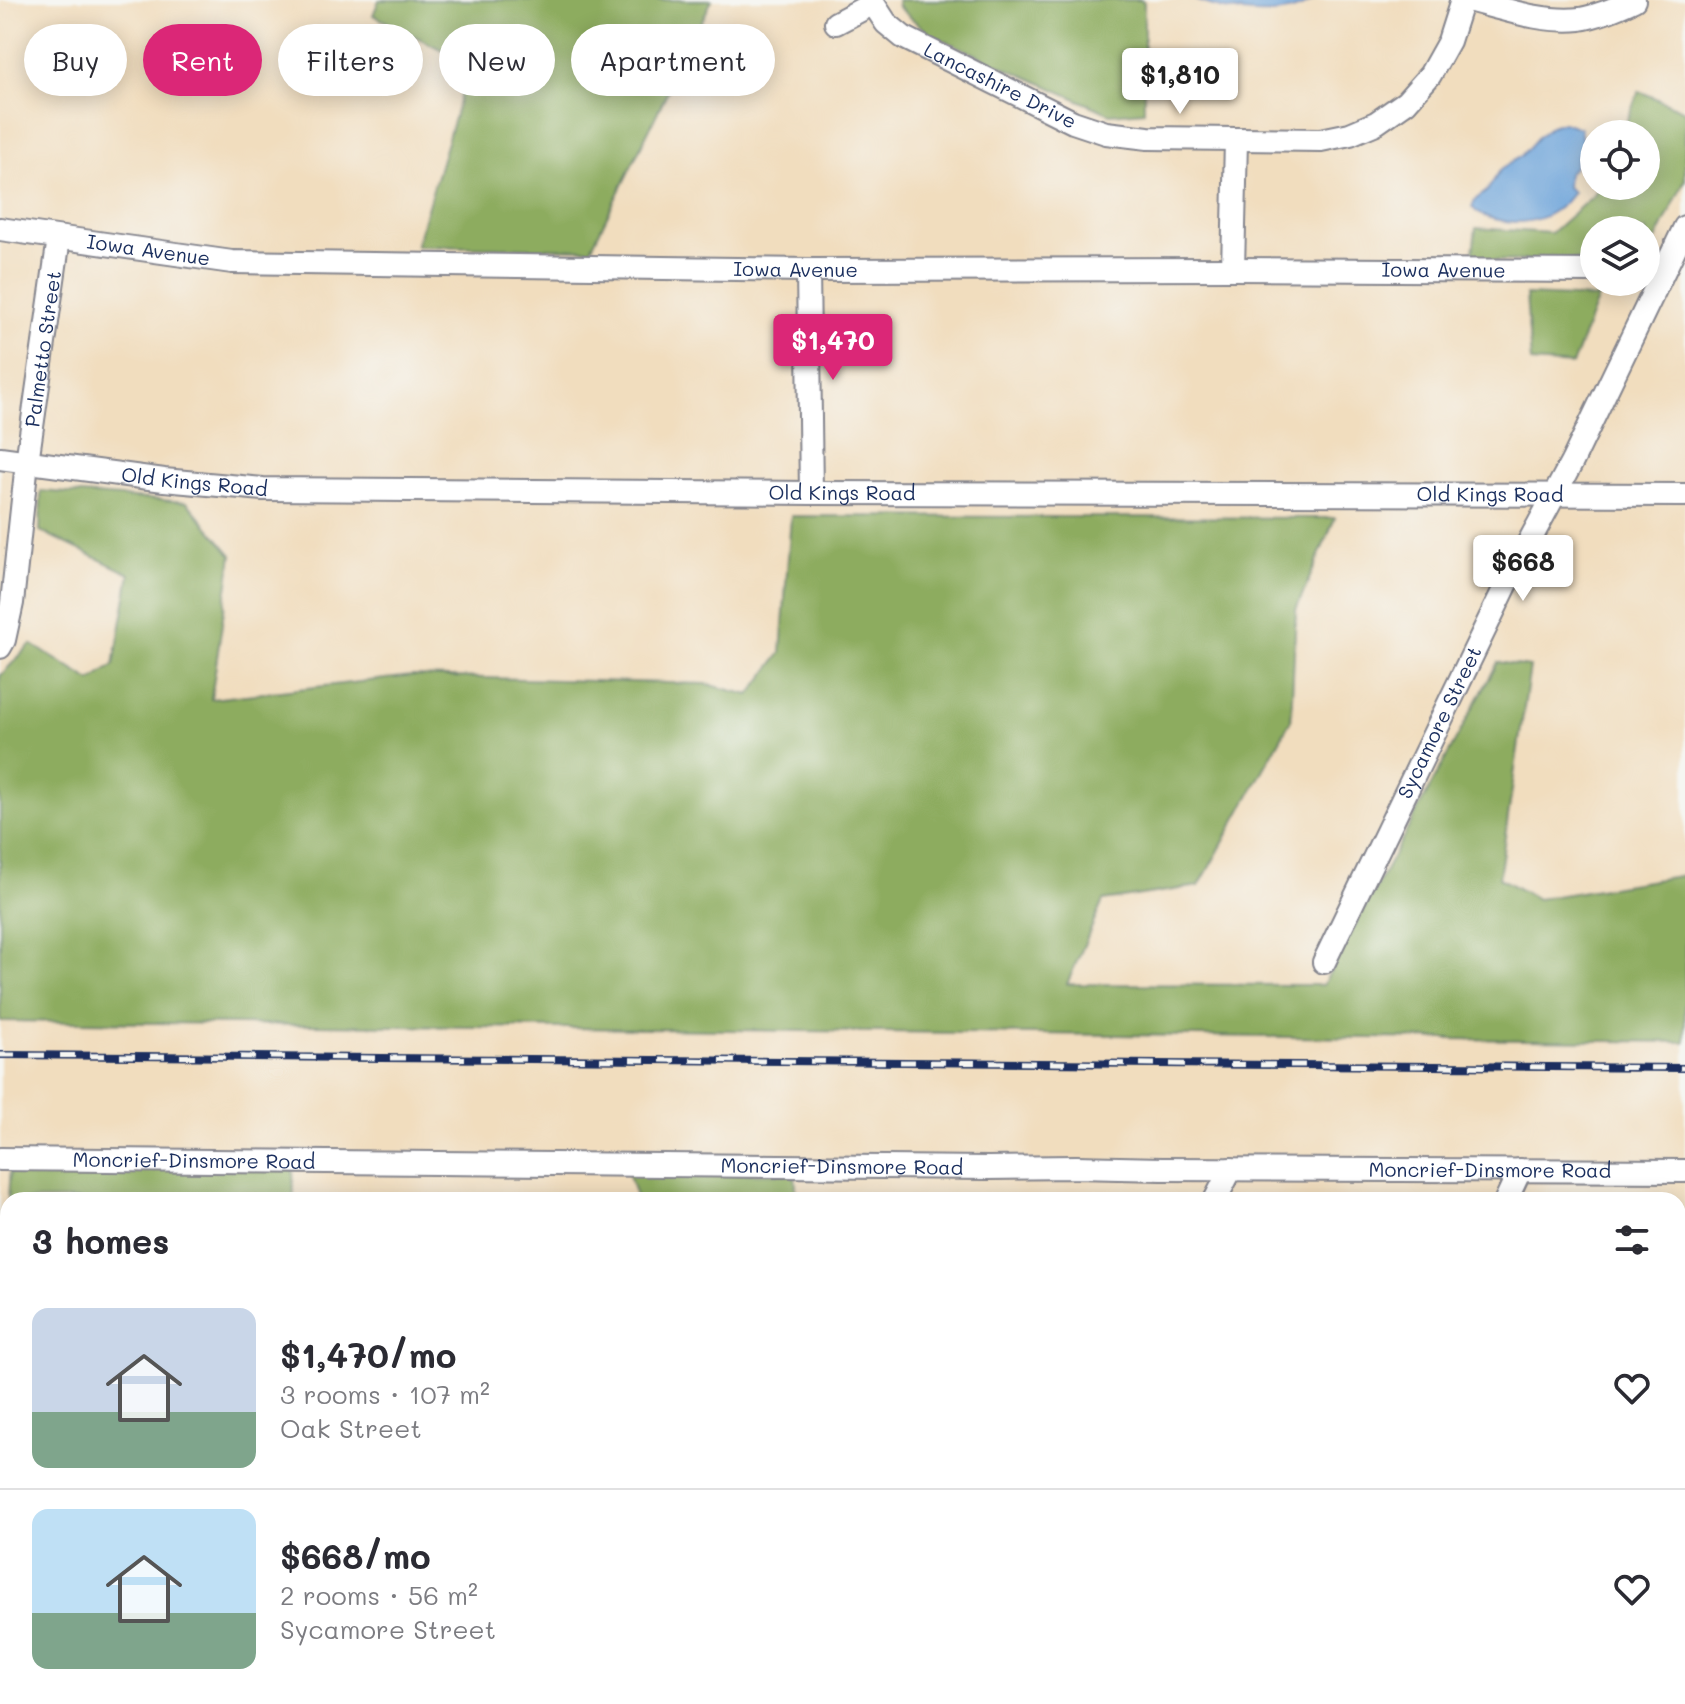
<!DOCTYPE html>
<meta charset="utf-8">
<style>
body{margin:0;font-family:Mali,sans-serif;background:#f7f7f7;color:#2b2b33;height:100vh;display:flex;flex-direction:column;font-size:30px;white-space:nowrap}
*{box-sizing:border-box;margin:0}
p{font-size:26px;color:#7c7c81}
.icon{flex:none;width:44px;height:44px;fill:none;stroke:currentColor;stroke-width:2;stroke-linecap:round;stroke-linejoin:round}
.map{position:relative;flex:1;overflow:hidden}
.details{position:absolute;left:0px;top:1192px;width:1686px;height:512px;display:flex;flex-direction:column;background:#fff;border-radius:24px 24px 0 0;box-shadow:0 4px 20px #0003}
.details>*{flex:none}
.banner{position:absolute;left:24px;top:24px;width:800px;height:72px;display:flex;gap:16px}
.tools{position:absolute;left:1580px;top:120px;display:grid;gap:16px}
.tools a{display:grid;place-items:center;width:80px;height:80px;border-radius:50%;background:#fff;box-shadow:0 4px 20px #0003;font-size:40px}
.price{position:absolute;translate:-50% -68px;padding:0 18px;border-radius:8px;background:#fff;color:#222;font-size:26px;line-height:52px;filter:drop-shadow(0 2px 4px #0008)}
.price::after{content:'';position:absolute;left:50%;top:48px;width:24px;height:18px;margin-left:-12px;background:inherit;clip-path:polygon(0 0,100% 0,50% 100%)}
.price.selected{background:#db2777;color:#fff}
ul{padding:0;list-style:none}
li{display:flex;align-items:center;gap:24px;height:200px;padding:0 32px}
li+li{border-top:2px solid #e1e1e2}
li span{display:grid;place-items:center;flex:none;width:224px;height:160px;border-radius:16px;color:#555}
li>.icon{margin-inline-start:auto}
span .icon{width:96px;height:96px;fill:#fffc;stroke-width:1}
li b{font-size:34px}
h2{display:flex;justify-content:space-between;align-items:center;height:96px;padding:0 32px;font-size:34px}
.tag{padding:0 28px;border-radius:36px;background:#fff;box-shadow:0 4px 20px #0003;font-size:28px;line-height:72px}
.tag.selected{background:#db2777;color:#fff}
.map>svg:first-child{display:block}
</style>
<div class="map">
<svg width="1685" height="1704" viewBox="0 0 1685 1704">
<rect width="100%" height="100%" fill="#f6f6f2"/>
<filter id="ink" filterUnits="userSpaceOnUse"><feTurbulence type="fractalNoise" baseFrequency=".0125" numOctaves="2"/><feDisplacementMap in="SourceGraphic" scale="16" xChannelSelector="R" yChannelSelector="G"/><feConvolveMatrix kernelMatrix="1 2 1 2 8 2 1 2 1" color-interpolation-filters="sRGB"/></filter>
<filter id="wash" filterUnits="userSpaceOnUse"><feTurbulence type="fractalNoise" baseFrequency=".006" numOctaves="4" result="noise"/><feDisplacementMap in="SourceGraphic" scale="32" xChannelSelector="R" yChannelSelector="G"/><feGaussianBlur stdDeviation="1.8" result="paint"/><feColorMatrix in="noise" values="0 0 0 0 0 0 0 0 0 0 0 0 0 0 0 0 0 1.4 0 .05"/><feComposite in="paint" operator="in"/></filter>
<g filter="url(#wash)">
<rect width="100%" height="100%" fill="#f1ddbe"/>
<!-- forest -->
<path fill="#8dac5f" stroke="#546e5e" stroke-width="2" d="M379,0H712L591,249L416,246L470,64L373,15Z
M897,0H1140L1144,2V111L1110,114L930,34L898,7Z
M1639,91L1685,111V180L1647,259L1646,230H1594V260L1472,261L1476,228L1551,233L1595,194L1598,186H1646V134H1621Z
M1526,295L1598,298L1572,365L1531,362Z
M41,491L187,502L232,555L211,699L412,676L706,684L750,695L781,653L791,516L1335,518L1296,610L1291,720L1199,886L1103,901L1067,984L1323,985L1498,662L1530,667L1499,878L1537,899L1685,875V1042L0,1021V676L31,644L91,681L114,665L130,574L40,531Z
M10,1167H293L294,1200H8Z
M628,1172L795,1174L797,1200H637Z
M8,1208V1329L0,1328V1223L8,1215Z
M1678,1333H1685V1464L1678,1477Z
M8,1371V1599L0,1598V1374Z
M1678,1489L1685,1493V1667L1678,1664Z
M80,1696H956L952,1704H81Z
M1458,1696H1553L1547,1704H1477Z"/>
<!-- water -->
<path fill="#6ba2d9" stroke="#43689c" stroke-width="2" d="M1196,0H1313C1284,22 1228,13 1196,0Z
M1563,122L1580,128L1582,141L1574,167L1568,174L1567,187L1573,192C1555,219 1525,227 1494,219C1485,216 1478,215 1472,207L1475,200L1487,191L1501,169L1521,156L1538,137L1551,126Z"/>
</g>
<g filter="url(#ink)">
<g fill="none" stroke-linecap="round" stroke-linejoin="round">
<!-- minor casing -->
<g stroke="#86868e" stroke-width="26">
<g id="minor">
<path id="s1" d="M871,0L886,23L903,37L1073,122L1106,133L1148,138L1321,140L1350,134L1376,123L1406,102L1430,75L1449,41L1462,0"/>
<path d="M1468,0C1504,9 1543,23 1580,19C1599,16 1617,8 1634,0"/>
<path d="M836,23L872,4"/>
<path id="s2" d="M0,229L232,262L808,270L1233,269L1594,271"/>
<path d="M1233,269L1236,140"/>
<path d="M808,270L811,493"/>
<path id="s3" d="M0,458L164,480L263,489L811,493L1685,495"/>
<path id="s4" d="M0,647L4,640L12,603L27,462L59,238"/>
<path id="s5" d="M1324,962L1508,581L1572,462L1685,227"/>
<path id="s6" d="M0,1159L988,1168L1076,1167L1162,1169L1685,1171"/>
<path d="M1215,1200L1231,1169"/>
<path d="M1506,1200L1520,1170"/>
<path d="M1202,1696L1218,1704"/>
<path d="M971,1704L975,1696"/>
<path d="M1265,1704L1269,1696"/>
</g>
</g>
<!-- minor -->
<use href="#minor" stroke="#fff" stroke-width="22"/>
<!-- rail casing -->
<g stroke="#1b2f5e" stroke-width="8">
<path id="rail" d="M0,1055L1685,1068"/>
</g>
<!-- rail -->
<use href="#rail" stroke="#f6f6f2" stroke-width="5" stroke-dasharray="15" stroke-linecap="butt"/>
</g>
</g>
<g text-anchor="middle" stroke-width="6" stroke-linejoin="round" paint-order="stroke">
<!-- street labels -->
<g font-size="20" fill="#1b2f5e" stroke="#f6f6f2">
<text dy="7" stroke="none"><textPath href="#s1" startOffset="158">Lancashire Drive</textPath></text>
<text dy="7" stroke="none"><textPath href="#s2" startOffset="150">Iowa Avenue</textPath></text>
<text dy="7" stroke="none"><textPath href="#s2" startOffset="798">Iowa Avenue</textPath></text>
<text dy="7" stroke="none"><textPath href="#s2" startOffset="1446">Iowa Avenue</textPath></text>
<text dy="7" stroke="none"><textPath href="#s4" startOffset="302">Palmetto Street</textPath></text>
<text dy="7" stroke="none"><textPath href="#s3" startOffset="196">Old Kings Road</textPath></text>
<text dy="7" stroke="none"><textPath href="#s3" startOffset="844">Old Kings Road</textPath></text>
<text dy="7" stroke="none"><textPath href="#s3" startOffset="1492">Old Kings Road</textPath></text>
<text dy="7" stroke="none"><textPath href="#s5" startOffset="266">Sycamore Street</textPath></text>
<text dy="7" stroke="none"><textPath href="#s6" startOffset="194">Moncrief-Dinsmore Road</textPath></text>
<text dy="7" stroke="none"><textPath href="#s6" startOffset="842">Moncrief-Dinsmore Road</textPath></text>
<text dy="7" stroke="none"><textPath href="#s6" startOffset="1490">Moncrief-Dinsmore Road</textPath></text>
</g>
</g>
</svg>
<div class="tools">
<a><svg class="icon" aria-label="locate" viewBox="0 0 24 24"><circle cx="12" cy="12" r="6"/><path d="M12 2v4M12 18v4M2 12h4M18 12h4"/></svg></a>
<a><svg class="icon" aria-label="layers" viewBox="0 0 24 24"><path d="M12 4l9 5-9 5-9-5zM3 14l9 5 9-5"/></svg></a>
</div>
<b class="price" style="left:1180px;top:116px">$1,810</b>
<b class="price selected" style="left:833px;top:382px">$1,470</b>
<b class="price" style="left:1523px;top:603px">$668</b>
<div class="banner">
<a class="tag">Buy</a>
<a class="tag selected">Rent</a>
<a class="tag">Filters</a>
<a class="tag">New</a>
<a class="tag">Apartment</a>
</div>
<section class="details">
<h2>3 homes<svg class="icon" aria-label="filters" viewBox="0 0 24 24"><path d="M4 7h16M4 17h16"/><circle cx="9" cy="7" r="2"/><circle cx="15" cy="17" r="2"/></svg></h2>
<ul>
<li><span style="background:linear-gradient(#c9d6e8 65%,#7fa58c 0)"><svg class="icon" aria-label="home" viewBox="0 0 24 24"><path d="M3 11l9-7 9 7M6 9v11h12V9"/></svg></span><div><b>$1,470/mo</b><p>3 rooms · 107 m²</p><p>Oak Street</p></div><svg class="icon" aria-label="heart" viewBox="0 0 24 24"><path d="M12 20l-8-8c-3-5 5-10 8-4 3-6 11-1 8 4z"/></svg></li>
<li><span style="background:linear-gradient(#bfe0f5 65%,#7fa58c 0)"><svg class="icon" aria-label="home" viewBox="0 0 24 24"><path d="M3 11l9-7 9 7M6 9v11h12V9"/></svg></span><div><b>$668/mo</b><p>2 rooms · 56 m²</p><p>Sycamore Street</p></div><svg class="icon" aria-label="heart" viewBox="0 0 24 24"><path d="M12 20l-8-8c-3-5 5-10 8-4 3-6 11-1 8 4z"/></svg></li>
</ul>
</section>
</div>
